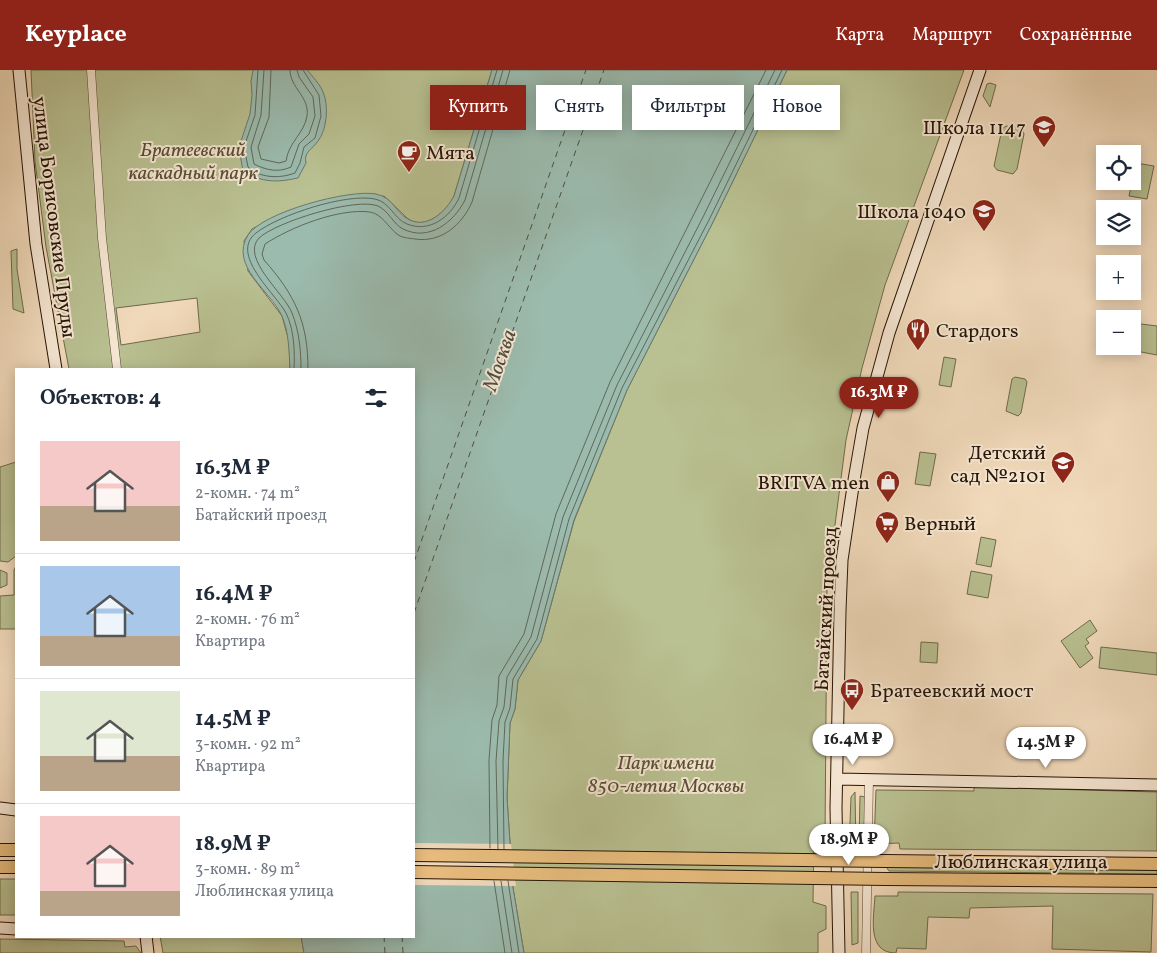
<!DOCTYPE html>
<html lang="ru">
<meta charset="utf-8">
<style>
body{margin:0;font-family:Vollkorn,serif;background:#f6f6f7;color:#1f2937;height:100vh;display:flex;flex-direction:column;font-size:19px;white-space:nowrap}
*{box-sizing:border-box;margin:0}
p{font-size:16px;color:#747a83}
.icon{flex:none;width:28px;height:28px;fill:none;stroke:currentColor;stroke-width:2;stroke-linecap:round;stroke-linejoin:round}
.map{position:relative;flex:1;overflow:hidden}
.panel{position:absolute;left:15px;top:298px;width:400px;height:570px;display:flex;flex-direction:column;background:#fff;border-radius:0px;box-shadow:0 2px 12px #0003}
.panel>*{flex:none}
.top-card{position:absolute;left:430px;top:15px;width:475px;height:45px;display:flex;gap:10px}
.fabs{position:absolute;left:1096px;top:75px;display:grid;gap:10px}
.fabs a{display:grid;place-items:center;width:45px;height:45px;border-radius:0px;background:#fff;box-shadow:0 2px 12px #0003;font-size:25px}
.price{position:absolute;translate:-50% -42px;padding:0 11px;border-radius:18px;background:#fff;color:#222;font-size:16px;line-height:32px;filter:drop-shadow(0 1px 2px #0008)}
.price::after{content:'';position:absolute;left:50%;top:30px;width:15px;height:11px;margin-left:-8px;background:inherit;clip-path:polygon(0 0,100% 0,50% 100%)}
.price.current{background:#8f2418;color:#fff}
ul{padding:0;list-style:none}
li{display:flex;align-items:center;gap:15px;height:125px;padding:0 25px}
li+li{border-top:1px solid #e0e1e3}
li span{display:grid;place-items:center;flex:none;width:140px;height:100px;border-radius:0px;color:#555}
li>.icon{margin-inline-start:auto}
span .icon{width:60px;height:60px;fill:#fffc;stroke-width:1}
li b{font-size:21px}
h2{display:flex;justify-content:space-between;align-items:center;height:60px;padding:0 25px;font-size:21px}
.pill{padding:0 18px;border-radius:0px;background:#fff;box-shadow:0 2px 12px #0003;font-size:18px;line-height:45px}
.pill.current{background:#8f2418;color:#fff}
header{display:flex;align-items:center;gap:30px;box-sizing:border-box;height:70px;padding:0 25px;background:#8f2418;color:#fff}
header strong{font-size:24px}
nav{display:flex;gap:28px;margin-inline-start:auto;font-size:18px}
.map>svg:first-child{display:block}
</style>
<header>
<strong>Keyplace</strong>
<nav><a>Карта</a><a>Маршрут</a><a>Сохранённые</a></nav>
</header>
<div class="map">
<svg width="1157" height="883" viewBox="0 0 1157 883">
<rect width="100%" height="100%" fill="#f1dabb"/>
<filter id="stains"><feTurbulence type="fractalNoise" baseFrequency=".004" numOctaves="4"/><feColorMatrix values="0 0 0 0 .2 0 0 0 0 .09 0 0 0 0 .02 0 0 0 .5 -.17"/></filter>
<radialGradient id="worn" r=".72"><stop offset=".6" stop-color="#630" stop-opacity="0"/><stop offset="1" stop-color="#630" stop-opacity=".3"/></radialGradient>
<!-- green -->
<path fill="#b9c091" stroke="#6f6a4c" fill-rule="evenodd" d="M31,0H492L454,126C447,141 425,162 407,148C399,141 392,133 384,126L281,144L252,159L244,171L248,201L282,246L289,271L290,299H69L46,177L35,91ZM197,228L200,262L121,275L116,238Z
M787,0H964L885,215L862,298L846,370L827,517L825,768H814L813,832L826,836V859L818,863V883H524L513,818L507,728L510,653L515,639L518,610L541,571L574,451L627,320L713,152Z
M990,13L996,15L990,37L983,26L987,14Z
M1006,56L1022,58L1024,64L1017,99L1013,104L997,100L994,96L1002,59Z
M1136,93L1154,96L1147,129L1129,126Z
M17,179V199L24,243L13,239L11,181Z
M1133,253L1157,256V285L1110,276H1132Z
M944,287L956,289L951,317L939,315Z
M1015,307L1025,309L1027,312L1021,343L1018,346L1006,341L1012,309Z
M920,382L936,384L930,416L915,414Z
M16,392V486L8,492L0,491V397Z
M981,467L996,470L991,497L976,494Z
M16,496V559H0V526L14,525V500Z
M0,500L7,503V515L0,518Z
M971,501L992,505L988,528L967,524Z
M1090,550L1097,561L1086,569L1089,573L1085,576L1093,588L1080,598L1061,571Z
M921,572L938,573L937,593L920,592Z
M1101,577L1157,583V605L1099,598Z
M974,717L1157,722V781L900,779L899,773L874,774L876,720L974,721Z
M855,722L856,778H849L851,727Z
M860,726L865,727L864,773L859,771Z
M888,797L1157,800V804L889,801L887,798Z
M0,809H16V845H0Z
M851,822H858V873L852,875Z
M898,822L1153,824L1151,882L1052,879L1053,836L970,838L969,848L928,847L926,879L897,878L896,883C866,883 874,847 875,826H898Z
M160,866H301L304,883H163Z
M0,869L124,871L125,877L136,876L141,883H0Z"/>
<!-- water -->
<path fill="#9bbbae" stroke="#6c786b" d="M253,0H307C312,6 320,14 323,22C329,35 327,60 318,71C313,79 303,82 306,93L298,108C274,113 264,112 243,102L239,77L250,44L252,25L251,11Z
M492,0H787L713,152L627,320L574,450L541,571L518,610L515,639L510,653L507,728L513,818L524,883H304L301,866H414V299H290C289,281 289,263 282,246C270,220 229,196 248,165C263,142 349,119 376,124C394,128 395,142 408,149C427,160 446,141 454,126Z"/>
<!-- pier -->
<path fill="#f1dabb" d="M414,773L511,774L516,816L414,815Z"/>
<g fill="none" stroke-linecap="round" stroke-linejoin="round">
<!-- shore -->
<path stroke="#60685a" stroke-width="1" d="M258,0L255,45L244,77L248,97C260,108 279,109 295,103L300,93L304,77L315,68L321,46L319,25L303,0
M264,0L261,45L251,77L254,94C266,100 278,103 291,97L299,74L309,64L315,46L313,27L299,7L297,0
M271,0L269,47L258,77L261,89L279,93L286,91C289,71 304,64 307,46C310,27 290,18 290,0
M294,299C295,281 294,259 286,243C275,223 229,184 256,163C279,145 346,123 375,129C390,132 394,149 407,154C430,163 450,147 459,128L497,0
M301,299C301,279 299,261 292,243C285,224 240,188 259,168C276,152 356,127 378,136C389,141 393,154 403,159C429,172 454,152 465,130L503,0
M308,299C308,252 295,225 264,190L262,184L265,174C291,157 339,138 370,142C382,144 388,157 397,164C402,168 408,168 415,169C441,173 462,155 472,132L510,0
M490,778L489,690L492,650L497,635L499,606L524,564L556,444L610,312L766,0
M498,779L496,691L499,651L504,637L507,607L531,567L563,447L617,315L703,147L775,0
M504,779L503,691L505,652L510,638L513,609L537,569L569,449L622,318L709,150L782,0
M494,811L505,883
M501,811L512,883
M508,811L519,883"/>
<!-- ferry -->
<path stroke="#4e4e41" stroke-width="1" stroke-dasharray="6 5" stroke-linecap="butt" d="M414,492L586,0
M414,543L604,0
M384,866L385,883
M402,866L403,883"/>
<!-- street casing -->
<g stroke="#584633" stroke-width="9">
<path id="street" d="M91,0L102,168L117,299
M866,883L869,709"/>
</g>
<!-- secondary casing -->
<g stroke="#251406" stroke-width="13">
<path id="secondary" d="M19,0L36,174L56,299
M837,709L1157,715
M0,738L16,740
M0,858L16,859
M146,866L148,883
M839,883L836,738L840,541L842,490L854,410L863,358L889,263L980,0"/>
</g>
<!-- primary casing -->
<g stroke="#251406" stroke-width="14">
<path id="primary" d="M0,780H16
M886,791L1157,794
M0,797H16
M886,809L1157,811"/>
</g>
<!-- street -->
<use href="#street" stroke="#f6e7d3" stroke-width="8"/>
<!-- secondary -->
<use href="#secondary" stroke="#f6e7d3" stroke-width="11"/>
<!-- primary -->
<use href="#primary" stroke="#e8bd7e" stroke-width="12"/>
<!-- primary-bridge casing -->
<g stroke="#251406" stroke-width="14" stroke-linecap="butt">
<path id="primary-bridge" d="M414,785L886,791
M414,802L886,809"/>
</g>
<!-- primary-bridge -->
<use href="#primary-bridge" stroke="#e8bd7e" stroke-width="12"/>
</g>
<!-- icons -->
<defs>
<g id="school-pin" transform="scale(1.25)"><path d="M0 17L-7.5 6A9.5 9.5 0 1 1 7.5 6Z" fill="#8f2418" stroke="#f6e7d3"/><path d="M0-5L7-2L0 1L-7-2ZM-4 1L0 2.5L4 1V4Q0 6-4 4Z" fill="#fff"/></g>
<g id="cafe-pin" transform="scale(1.25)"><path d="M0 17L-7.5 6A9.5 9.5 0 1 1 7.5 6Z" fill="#8f2418" stroke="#f6e7d3"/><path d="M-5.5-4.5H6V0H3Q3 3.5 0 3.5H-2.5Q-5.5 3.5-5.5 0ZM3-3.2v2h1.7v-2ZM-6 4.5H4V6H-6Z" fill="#fff"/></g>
<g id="restaurant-pin" transform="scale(1.25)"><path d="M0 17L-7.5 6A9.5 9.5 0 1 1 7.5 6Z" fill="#8f2418" stroke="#f6e7d3"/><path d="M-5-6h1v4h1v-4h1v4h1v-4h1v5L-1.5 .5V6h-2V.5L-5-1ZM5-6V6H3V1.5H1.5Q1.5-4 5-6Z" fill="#fff"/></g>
<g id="shop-pin" transform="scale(1.25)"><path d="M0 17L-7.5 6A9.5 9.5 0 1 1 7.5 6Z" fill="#8f2418" stroke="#f6e7d3"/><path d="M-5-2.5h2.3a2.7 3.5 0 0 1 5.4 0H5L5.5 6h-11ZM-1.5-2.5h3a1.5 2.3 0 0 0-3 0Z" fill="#fff"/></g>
<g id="supermarket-pin" transform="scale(1.25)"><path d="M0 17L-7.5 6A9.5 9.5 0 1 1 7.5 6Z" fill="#8f2418" stroke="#f6e7d3"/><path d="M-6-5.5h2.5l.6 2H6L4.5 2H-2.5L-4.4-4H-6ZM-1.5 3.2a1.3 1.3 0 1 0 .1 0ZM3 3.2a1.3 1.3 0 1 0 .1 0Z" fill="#fff"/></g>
<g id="bus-pin" transform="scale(1.25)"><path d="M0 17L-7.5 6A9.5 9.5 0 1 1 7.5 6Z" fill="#8f2418" stroke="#f6e7d3"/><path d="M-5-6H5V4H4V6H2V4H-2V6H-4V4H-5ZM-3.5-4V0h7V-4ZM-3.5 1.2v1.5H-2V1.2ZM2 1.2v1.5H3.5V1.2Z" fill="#fff"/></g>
</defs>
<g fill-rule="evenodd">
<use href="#school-pin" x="1044" y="57"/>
<use href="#cafe-pin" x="409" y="82"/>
<use href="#school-pin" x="984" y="141"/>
<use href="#restaurant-pin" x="918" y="260"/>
<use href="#school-pin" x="1063" y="393"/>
<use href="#shop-pin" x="888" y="412"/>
<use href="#supermarket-pin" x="887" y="453"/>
<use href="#bus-pin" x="852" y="620"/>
</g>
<g text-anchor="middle" stroke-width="4" stroke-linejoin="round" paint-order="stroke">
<!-- poi labels -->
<g font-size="20" fill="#251406" stroke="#f6e7d3" text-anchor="end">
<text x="1026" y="64">Школа 1147</text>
<text x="426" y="89" text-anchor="start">Мята</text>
<text x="966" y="148">Школа 1040</text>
<text x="936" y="267" text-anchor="start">Стардогs</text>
<text x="1046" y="389">Детский<tspan x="1046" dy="23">сад №2101</tspan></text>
<text x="870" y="419">BRITVA men</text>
<text x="904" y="460" text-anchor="start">Верный</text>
<text x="870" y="627" text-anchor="start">Братеевский мост</text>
</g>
<!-- park labels -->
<g font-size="20" font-style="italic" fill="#595037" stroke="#f6e7d3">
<text x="193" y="86">Братеевский<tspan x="193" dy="23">каскадный парк</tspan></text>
<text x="666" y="699">Парк имени<tspan x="666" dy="23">850-летия Москвы</tspan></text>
</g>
<!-- street labels -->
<g font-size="20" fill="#251406" stroke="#f6e7d3">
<text transform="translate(55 147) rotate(83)" y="7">улица Борисовские Пруды</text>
<text transform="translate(825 539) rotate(-87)" y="7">Батайский проезд</text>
<text x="1021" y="798">Люблинская улица</text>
</g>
<!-- water labels -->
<g font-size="21" font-style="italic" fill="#4e4e41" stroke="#f6e7d3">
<text transform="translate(499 290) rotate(-71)" y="7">Москва</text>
</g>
</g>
<rect width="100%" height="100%" filter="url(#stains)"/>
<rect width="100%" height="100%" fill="url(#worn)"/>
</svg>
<div class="fabs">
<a><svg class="icon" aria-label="locate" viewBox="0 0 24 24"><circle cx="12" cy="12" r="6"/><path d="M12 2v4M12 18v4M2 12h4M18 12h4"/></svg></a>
<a><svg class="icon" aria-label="layers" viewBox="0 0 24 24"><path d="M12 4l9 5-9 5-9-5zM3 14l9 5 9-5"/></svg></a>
<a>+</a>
<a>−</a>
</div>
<b class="price current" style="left:879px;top:349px">16.3M ₽</b>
<b class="price" style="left:853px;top:696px">16.4M ₽</b>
<b class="price" style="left:1046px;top:699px">14.5M ₽</b>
<b class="price" style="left:849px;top:796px">18.9M ₽</b>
<div class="top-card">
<a class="pill current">Купить</a>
<a class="pill">Снять</a>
<a class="pill">Фильтры</a>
<a class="pill">Новое</a>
</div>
<section class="panel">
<h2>Объектов: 4<svg class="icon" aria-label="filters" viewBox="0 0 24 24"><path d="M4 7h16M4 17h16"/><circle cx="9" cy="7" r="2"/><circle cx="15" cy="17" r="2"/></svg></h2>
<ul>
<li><span style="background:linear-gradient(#f6c9c9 65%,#b9a48a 0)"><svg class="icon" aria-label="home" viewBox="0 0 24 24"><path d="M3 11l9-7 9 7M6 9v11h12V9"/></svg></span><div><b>16.3M ₽</b><p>2-комн. · 74 m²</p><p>Батайский проезд</p></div></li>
<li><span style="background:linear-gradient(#a9c7e8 70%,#b9a48a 0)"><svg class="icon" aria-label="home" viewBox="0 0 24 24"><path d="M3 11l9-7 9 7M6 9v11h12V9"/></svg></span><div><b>16.4M ₽</b><p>2-комн. · 76 m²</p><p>Квартира</p></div></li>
<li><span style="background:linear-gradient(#dfe7d0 65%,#b9a48a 0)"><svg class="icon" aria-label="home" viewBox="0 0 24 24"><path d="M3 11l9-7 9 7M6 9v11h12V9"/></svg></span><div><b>14.5M ₽</b><p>3-комн. · 92 m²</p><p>Квартира</p></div></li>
<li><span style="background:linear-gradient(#f6c9c9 75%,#b9a48a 0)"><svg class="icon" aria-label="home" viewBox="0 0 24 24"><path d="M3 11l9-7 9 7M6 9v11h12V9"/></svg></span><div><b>18.9M ₽</b><p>3-комн. · 89 m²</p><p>Люблинская улица</p></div></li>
</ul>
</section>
</div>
